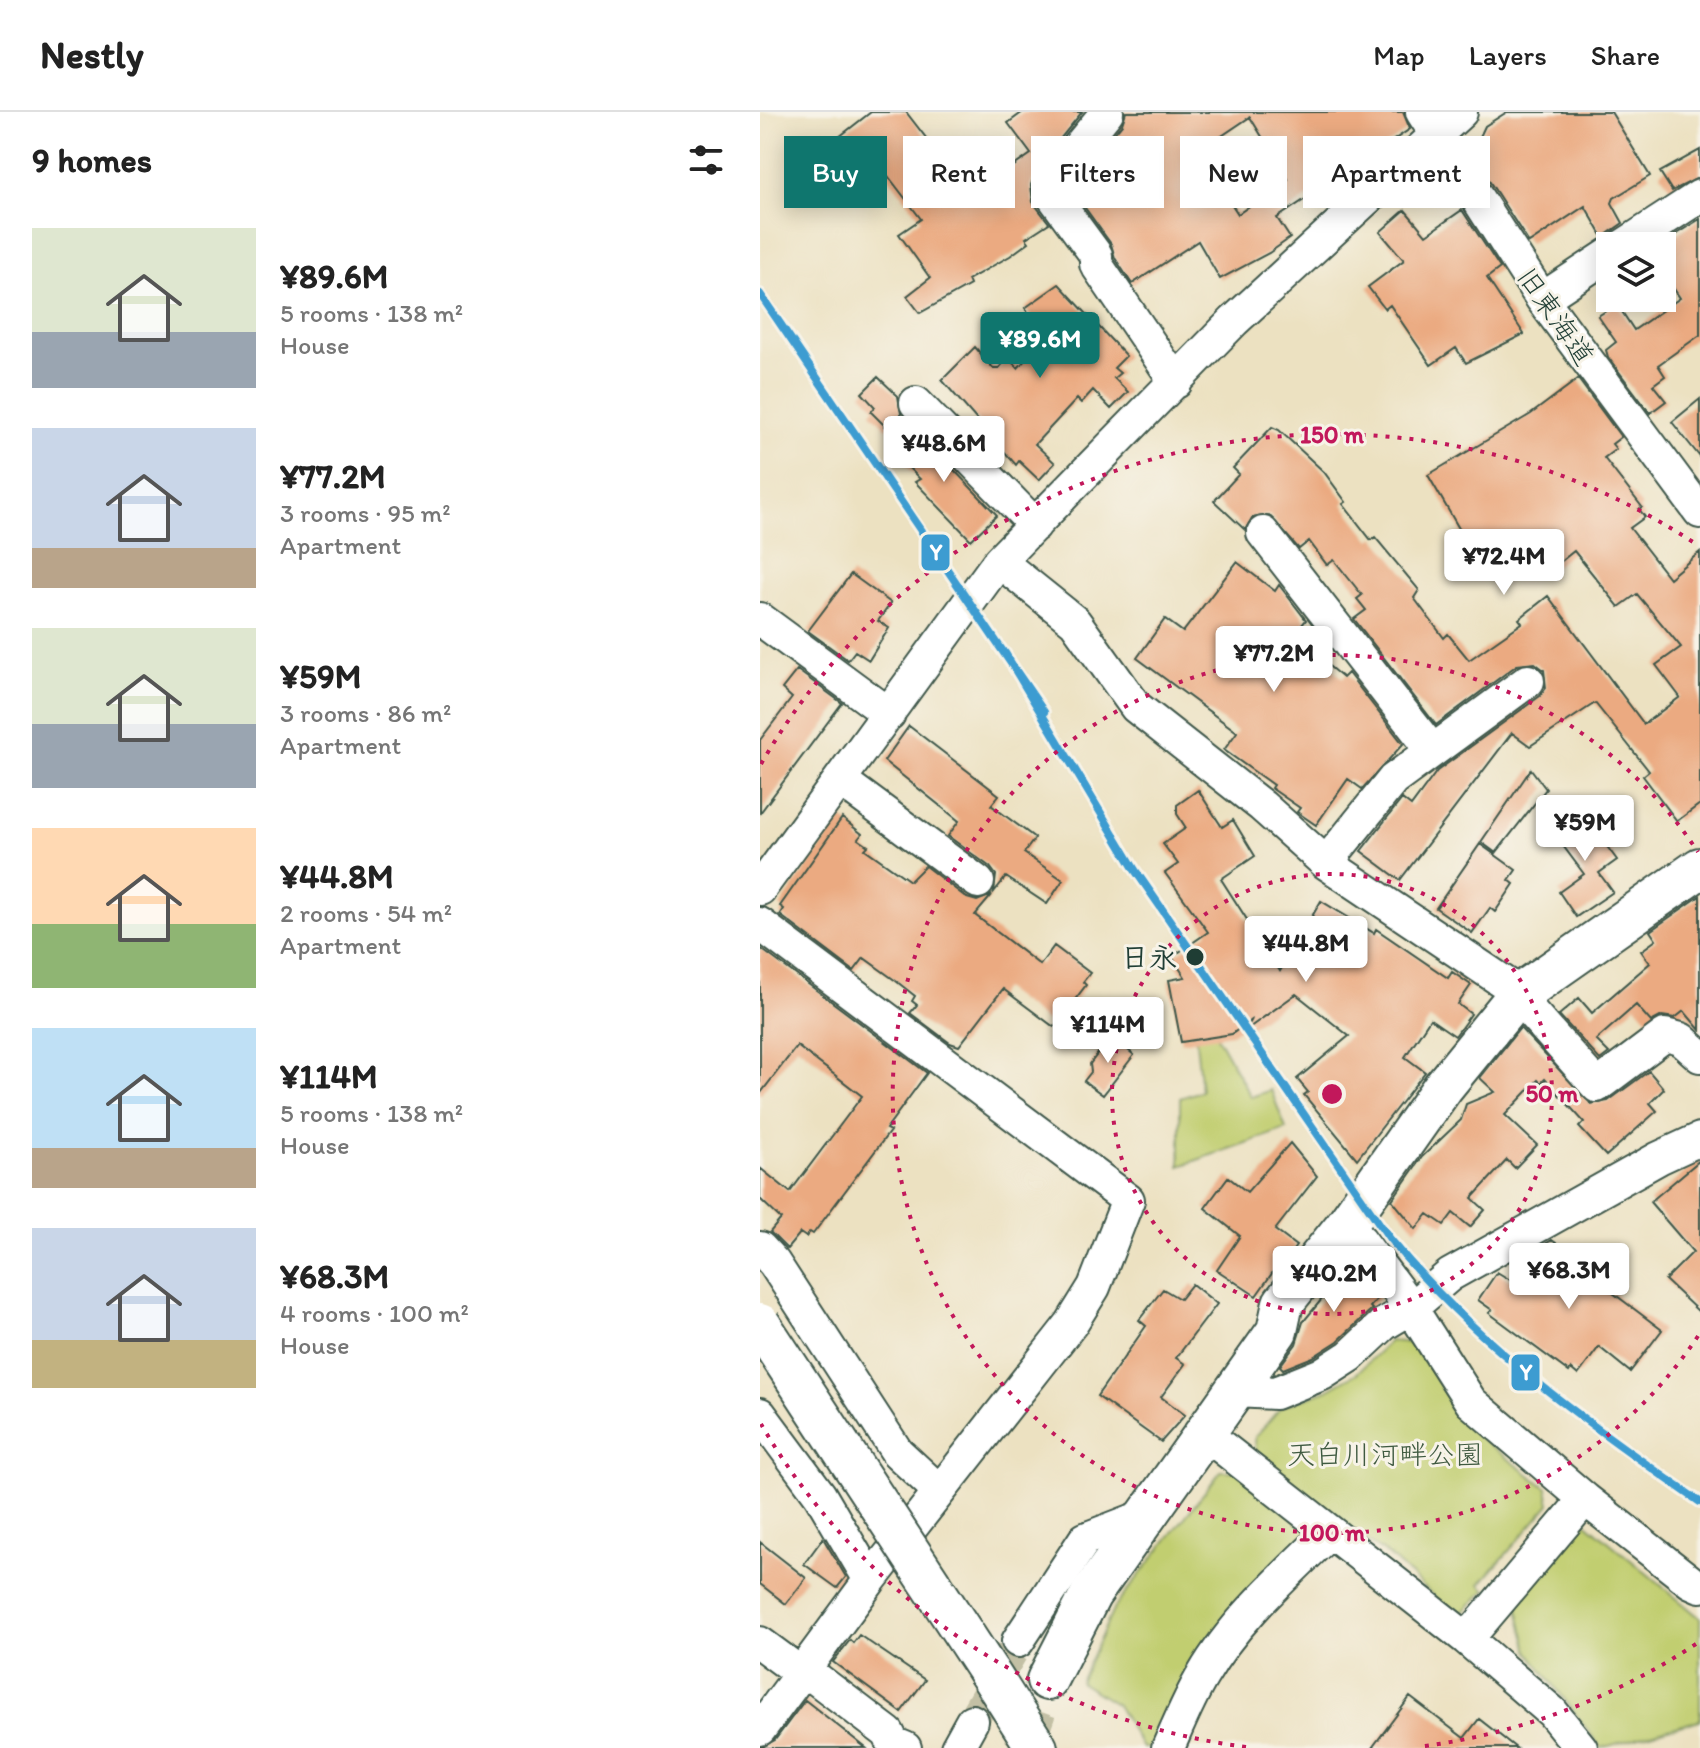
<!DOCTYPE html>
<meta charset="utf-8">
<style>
body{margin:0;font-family:Itim,"Klee One",sans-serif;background:#f6f6f6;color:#222;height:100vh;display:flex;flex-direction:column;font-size:30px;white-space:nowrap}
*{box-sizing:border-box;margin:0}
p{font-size:26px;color:#767676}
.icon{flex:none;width:44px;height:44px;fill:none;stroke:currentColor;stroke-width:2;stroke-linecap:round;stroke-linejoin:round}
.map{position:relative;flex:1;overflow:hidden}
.drawer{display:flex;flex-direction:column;background:#fff;width:760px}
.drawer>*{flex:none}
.top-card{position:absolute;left:24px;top:24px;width:760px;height:72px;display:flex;gap:16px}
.buttons{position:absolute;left:836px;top:120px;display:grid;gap:16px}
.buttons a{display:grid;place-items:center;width:80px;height:80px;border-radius:0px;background:#fff;box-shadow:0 4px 20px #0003;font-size:40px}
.price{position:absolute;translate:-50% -68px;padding:0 18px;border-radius:8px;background:#fff;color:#222;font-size:26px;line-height:52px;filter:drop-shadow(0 2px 4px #0008)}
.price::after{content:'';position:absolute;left:50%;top:48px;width:24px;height:18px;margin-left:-12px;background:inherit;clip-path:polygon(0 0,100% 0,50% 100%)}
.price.on{background:#0f766e;color:#fff}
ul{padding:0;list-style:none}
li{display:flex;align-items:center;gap:24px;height:200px;padding:0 32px}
li span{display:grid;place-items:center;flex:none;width:224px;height:160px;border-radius:0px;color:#555}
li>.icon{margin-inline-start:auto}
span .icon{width:96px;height:96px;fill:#fffc;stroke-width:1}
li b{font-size:34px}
h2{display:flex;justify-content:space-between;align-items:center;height:96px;padding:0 32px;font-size:34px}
.chip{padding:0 28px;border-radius:0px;background:#fff;box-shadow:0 4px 20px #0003;font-size:28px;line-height:72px}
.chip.on{background:#0f766e;color:#fff}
header{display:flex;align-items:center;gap:48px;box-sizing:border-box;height:112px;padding:0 40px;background:#fff;border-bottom:2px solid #e0e0e0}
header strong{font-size:38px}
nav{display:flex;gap:44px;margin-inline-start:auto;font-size:28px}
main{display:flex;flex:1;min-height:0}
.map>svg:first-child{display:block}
</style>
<header>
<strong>Nestly</strong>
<nav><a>Map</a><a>Layers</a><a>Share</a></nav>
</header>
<main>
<section class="drawer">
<h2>9 homes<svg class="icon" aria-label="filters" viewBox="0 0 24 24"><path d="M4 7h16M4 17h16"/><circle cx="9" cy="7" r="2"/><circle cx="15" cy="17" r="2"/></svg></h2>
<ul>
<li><span style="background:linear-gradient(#dfe7d0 65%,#9aa5b1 0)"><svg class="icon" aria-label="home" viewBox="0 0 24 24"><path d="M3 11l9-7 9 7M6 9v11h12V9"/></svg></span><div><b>¥89.6M</b><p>5 rooms · 138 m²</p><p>House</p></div></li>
<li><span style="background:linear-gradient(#c9d6e8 75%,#b9a48a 0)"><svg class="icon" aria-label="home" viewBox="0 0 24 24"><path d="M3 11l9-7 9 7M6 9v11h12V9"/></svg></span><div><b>¥77.2M</b><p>3 rooms · 95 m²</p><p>Apartment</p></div></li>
<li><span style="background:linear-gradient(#dfe7d0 60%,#9aa5b1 0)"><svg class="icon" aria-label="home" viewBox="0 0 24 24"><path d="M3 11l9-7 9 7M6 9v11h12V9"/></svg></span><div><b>¥59M</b><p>3 rooms · 86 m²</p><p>Apartment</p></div></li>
<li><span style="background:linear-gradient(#ffd9b3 60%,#8fb573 0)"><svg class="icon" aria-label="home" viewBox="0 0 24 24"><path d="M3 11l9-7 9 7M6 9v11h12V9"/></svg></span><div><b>¥44.8M</b><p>2 rooms · 54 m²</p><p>Apartment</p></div></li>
<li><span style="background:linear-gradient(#bfe0f5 75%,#b9a48a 0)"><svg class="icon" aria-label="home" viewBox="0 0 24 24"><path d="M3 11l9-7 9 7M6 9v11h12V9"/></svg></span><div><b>¥114M</b><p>5 rooms · 138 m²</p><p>House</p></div></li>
<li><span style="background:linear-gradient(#c9d6e8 70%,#c2b280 0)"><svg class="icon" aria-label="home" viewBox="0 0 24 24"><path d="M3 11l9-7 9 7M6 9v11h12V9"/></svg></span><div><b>¥68.3M</b><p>4 rooms · 100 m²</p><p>House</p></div></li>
</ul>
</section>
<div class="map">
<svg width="940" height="1636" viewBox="0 0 940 1636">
<rect width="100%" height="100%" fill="#f7f3e8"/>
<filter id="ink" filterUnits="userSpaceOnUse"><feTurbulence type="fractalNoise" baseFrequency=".0125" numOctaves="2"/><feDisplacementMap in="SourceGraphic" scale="16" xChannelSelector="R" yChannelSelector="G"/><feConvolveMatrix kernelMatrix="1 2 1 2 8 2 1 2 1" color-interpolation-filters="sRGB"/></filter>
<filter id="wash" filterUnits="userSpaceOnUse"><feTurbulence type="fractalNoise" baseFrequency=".006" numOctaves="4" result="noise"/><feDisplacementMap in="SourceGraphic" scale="32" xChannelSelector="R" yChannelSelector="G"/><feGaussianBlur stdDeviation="1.8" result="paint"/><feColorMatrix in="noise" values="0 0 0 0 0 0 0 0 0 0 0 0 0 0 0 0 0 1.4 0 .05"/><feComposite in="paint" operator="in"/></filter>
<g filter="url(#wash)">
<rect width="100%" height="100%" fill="#ece1c1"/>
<!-- green -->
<path fill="#c1ce6f" stroke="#708652" stroke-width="2" d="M450,912L491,985L511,978L526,1017L420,1054V986L441,979L435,918Z
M630,1229L651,1231L718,1324L787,1376L790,1392L720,1472L726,1478L702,1501L695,1503L627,1442L571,1406L496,1340L495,1325L521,1295L567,1278L597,1261Z
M461,1359H477L548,1417L547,1426L398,1636H382L357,1593L320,1570L354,1496Z
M824,1409L940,1506V1608L841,1636L769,1540L756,1489Z"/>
<g id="blocks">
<!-- building -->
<path fill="#ebaa81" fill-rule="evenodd" d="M111,0H146L211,84L271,42L248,11L263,0H322L278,54L271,73L273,90L289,111L266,126L269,130L250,144L208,168L210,173L160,201L147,184L170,166L139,122L161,107L125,60L97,78L65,36Z
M366,0H643L650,17L517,106L530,126L509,141L460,167L438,129L372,172L355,146L351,132L310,75L362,12ZM490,5L528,67L478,102L438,40Z
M747,0H851L890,64L854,86L852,91L863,111L843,125L825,94L769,131L719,53L718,29L725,14Z
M940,38V65L912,79L900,60Z
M645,98L666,123L702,98L740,156L727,166L764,222L706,251L696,236L671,253L630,193L625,197L608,175L644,148L620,120Z
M940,107V223L898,253L905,264L893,273L906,289L890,301L848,245L846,238L856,230L838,204L857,192L874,218L920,186L902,159V131Z
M299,172L366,244L354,256L360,261L354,266L368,280L351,297L333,278L321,291L317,287L275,332L295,351L279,368L259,349L256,353L182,268L215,235L233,256H239L248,246L258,256L286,225L265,196Z
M118,265L138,284L141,302L127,316L111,300L115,295L102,281Z
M818,267L861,325L852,332L856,337L844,346L882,395L879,397L885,405L870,416L909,466L940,440V692L917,709L883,664L889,659L835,591L770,634L752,621L640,768L601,739L642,687L651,694L677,659L780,584L786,576L784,558L775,551L757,553L676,613L594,507L606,498L597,487L602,483L574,448L567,453L549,429L539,437L509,403L492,406L485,418L454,389L479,362L473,356L512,315L519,318L564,360L586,390L583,392L611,428L615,425L659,478L654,486L684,526L688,522L709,548L762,511L759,507L788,484L884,612L920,585L896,553L921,535L877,482L859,495L814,439L790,458L774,437L732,461L729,454L723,458L668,363L771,302Z
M940,287V345L912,310Z
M151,313L237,403L211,428L155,370L160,367L146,353L150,349L132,330Z
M477,450L515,479L519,473L546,508L533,524L583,566L588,561L643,632L602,677L588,667L556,713L537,700L540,696L511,676L513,673L464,638L477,620L377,546L405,507L423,520Z
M91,462L131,491L118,509L129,516L109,548L95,539L88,548L48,519Z
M37,558L82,591L0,701V628L32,586L22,577Z
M149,614L239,683L231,693L275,726L264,741L303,768L287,792L246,765L234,780L236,763L230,755L188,724L199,709L124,649Z
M771,657L786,677L736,741L721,730Z
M438,678L462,715L473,708L495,744L461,767L520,859L561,789L614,821L616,817L688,866L692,860L711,873L698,892L711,902L695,924L670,907L645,945L665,960L597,1047L544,983L548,980L537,967L589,924L536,882L486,918L492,907L472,922L421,930L409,868L425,865L412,845L448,820L405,761L418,752L403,732L426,716L417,702V693Z
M820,698L857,748L839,761L853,780L816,805L799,780L824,762L792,719Z
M82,706L102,722L98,727L108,734L105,737L150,769L165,754L207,786L217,789L232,783L215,803L280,853L294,834L330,861L323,870L326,873L294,915L243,877L199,934L190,931L150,901L157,893L152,889L155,884L136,869L104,846L94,859L20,803L24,797L20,794Z
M720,732L756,758L749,768L754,772L735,800L730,796L712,821L676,796Z
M940,784V918L924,899L915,906L902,904L891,910L876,893L836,928L849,941L840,948L799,903L819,886L832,901L890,851L881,839L896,828L890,819Z
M0,836L167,961L126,1017L130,1019L53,1122L50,1120L46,1125L40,1121L27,1137L10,1120L21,1107L0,1087V1056L30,1080L102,984L37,934L0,982Z
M760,916L831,992L848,989L889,959L904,977L890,991L897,999L846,1044L819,1015L824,1010L785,967L781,971L778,968L745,1003L777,1033L755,1056L747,1048L712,1086L725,1098L710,1115L693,1101L684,1113L668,1102L656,1117L632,1088L662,1045L701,1008L706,992L735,980L720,966Z
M351,924L374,943L343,983L324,969L331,960L330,952Z
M530,1031L557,1064L515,1118L536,1134L523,1152L520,1150L496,1184L457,1158L480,1124L445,1096L468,1065L487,1080Z
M940,1048V1201L905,1168L933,1140L890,1090Z
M792,1128L815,1145L824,1138L838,1158L829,1163L902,1218L870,1260L839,1235L818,1263L811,1257L809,1260L729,1201L732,1198L718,1188L737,1160L752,1169L774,1139Z
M589,1145L619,1185L610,1195L612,1197L578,1229L553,1245L523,1257L520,1254L536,1232L543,1210L576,1170L572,1166Z
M432,1172L457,1192L416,1246L425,1252L401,1285L425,1303L401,1330L337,1284L386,1214L379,1208L403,1177L420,1187Z
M63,1426L86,1465L77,1476L44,1452Z
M0,1430L46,1466L26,1492L0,1472Z
M99,1523L165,1568L141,1600L73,1550L90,1528L93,1531Z
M650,1585L704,1626L719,1607L756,1636H612Z
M45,1588L106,1636H0L15,1628Z"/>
</g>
</g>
<g filter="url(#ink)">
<use href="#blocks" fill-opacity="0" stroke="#3e5649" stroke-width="2"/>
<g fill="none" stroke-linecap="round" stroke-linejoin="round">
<!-- minor-tunnel -->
<path stroke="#c3c0a5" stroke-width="32" stroke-dasharray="32 16" stroke-linecap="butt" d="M212,1609L258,1529"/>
<!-- tertiary-tunnel -->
<path stroke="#c3c0a5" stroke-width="40" stroke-dasharray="40 20" stroke-linecap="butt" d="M263,1636L287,1568"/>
<!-- minor casing -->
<g stroke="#3e5649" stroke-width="36">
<path id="minor" d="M347,0L293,66L289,79L336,143V152L416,270
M662,0L782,187L940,400
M701,0L474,209L239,449L315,510L376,595L502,694L566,751L760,881
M863,134L940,84
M782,187L850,142
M156,291L275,413
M503,421L672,638
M0,507L129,602
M80,668L218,770
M566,751L633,668L768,569
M0,777L239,449
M0,812L368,1088L334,1175L311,1212L110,1468L0,1617
M757,884L837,974L905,923L921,927L940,944
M585,1114L601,1129L651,1196L711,1290L825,1387L707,1527L792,1600L821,1636
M0,1136L14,1151L137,1340L179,1379
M475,1279L515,1281L562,1262L590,1244L624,1212L651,1196L690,1163L899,1046L940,1027
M0,1302L60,1383L110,1468
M444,1321L707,1527
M825,1387L931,1470L940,1474
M258,1529L325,1427L382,1405
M0,1531L42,1562
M45,1558L128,1621L133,1631L145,1636
M197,1636L212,1609
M408,1636C419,1611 429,1586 443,1563C474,1509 526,1463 570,1420"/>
</g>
<!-- tertiary casing -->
<g stroke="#3e5649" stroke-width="44">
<path id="tertiary" d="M228,1559L277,1636
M287,1568L331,1482L517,1219L523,1191L585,1114L683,975L757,884L940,756"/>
</g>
<!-- minor -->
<use href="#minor" stroke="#fff" stroke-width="32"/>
<!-- tertiary -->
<use href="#tertiary" stroke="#fff" stroke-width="40"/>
<!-- tertiary-bridge casing -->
<g stroke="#3e5649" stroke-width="44" stroke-linecap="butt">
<path id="tertiary-bridge" d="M0,1212L228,1559"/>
</g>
<!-- tertiary-bridge -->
<use href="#tertiary-bridge" stroke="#fff" stroke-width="40"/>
<!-- rail-1 casing -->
<g stroke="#f7f3e8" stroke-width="14">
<path id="rail-1" d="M0,182L284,600
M245,541L375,758L630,1127C717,1233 828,1312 940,1390"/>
</g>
<!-- rail-1 -->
<use href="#rail-1" stroke="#3d9cd1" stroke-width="8"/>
</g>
</g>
<!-- distance rings -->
<g fill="none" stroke="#c2185b" stroke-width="4" stroke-dasharray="4 8">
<circle cx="572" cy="982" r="220"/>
<path d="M938 1224A439 439 0 1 1 938 740"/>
<path d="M936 1532A659 659 0 0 1 658 1635M486 1635A659 659 0 0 1 1 1312M1 652A659 659 0 0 1 936 432"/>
</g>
<!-- markers -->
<circle fill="#1f3d34" stroke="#f7f3e8" stroke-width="3" cx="435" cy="845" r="10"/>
<g text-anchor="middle" stroke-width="6" stroke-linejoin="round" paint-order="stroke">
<!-- street labels -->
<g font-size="28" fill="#1f3d34" stroke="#f7f3e8">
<text transform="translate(796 204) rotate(55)" y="10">旧東海道</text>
</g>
<!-- stop labels -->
<g font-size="28" font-weight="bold" fill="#1f3d34" stroke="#f7f3e8" text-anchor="end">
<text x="417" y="855">日永</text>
</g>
<!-- park labels -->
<g font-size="28" fill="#3f5a40" stroke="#f7f3e8">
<text x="625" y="1352">天白川河畔公園</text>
</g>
</g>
<circle cx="572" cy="982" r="12" fill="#c2185b" stroke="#f7f3e8" stroke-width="4"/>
<g font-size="24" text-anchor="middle" font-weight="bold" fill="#c2185b" stroke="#f7f3e8" stroke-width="6" stroke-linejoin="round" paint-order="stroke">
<text x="572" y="331">150 m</text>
<text x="792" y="990">50 m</text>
<text x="572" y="1429">100 m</text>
</g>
<g stroke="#f7f3e8" stroke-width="3">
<rect x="160" y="421" width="31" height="39" rx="8" fill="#3d9cd1"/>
<rect x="750" y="1241" width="31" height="39" rx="8" fill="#3d9cd1"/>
</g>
<g font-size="22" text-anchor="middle" font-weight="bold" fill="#fff">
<text x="176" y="448">Y</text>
<text x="766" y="1268">Y</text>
</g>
</svg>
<div class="buttons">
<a><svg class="icon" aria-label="layers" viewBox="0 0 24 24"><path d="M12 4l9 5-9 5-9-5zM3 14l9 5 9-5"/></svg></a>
</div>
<b class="price on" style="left:280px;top:268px">¥89.6M</b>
<b class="price" style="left:184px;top:372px">¥48.6M</b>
<b class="price" style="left:744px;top:485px">¥72.4M</b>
<b class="price" style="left:514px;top:582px">¥77.2M</b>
<b class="price" style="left:825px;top:751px">¥59M</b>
<b class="price" style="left:546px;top:872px">¥44.8M</b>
<b class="price" style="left:348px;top:953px">¥114M</b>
<b class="price" style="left:809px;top:1199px">¥68.3M</b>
<b class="price" style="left:574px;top:1202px">¥40.2M</b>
<div class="top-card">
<a class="chip on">Buy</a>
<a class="chip">Rent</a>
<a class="chip">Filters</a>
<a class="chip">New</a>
<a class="chip">Apartment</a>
</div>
</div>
</main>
